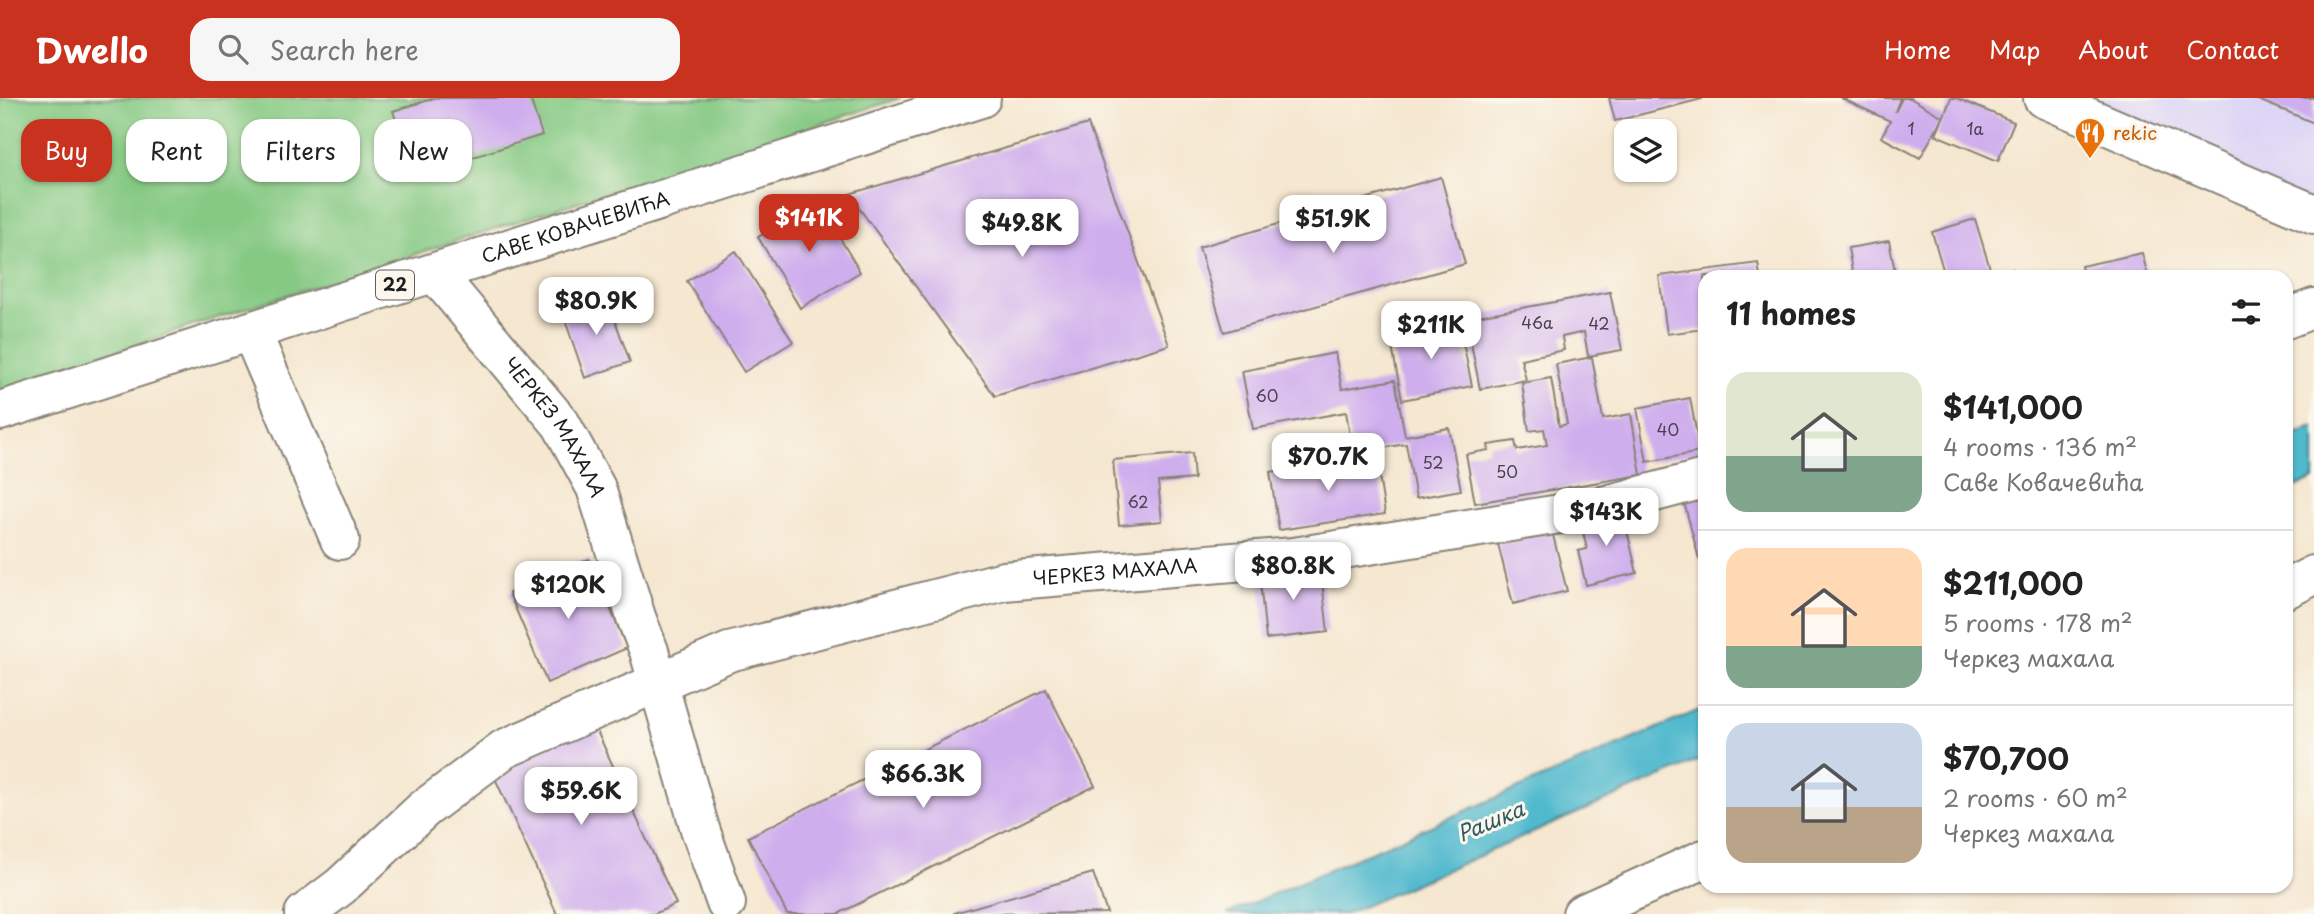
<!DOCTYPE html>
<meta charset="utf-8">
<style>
body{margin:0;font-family:"Playpen Sans",sans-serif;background:#f6f6f6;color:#222;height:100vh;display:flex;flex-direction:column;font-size:26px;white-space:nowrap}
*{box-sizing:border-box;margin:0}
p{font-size:23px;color:#767676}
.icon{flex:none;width:38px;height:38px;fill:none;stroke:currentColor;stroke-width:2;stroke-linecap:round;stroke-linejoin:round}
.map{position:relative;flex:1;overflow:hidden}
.side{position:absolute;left:1698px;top:172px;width:595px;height:623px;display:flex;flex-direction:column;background:#fff;border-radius:21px;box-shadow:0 2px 5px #0004}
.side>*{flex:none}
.guide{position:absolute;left:21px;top:21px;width:665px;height:63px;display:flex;gap:14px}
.buttons{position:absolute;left:1614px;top:21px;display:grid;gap:14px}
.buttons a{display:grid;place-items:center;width:63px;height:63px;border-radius:14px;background:#fff;box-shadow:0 2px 5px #0004;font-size:35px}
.price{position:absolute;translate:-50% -60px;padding:0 16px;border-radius:14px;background:#fff;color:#222;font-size:23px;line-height:46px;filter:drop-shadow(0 2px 4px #0008)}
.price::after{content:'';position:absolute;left:50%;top:42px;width:21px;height:16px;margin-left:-10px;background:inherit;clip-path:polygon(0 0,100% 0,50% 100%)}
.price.on{background:#c8321e;color:#fff}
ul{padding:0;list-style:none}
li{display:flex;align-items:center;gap:21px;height:175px;padding:0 28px}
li+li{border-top:2px solid #e0e0e0}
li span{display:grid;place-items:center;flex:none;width:196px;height:140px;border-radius:21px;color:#555}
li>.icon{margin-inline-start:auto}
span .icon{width:84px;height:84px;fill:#fffc;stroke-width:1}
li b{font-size:30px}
h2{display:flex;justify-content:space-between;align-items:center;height:84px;padding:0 28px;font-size:30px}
.chip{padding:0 24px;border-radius:21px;background:#fff;box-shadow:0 2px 5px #0004;font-size:24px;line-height:63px}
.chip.on{background:#c8321e;color:#fff}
header{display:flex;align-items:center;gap:42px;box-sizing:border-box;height:98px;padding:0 35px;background:#c8321e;color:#fff}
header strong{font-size:33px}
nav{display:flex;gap:38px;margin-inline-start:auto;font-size:24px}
.search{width:490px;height:63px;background:#f6f6f6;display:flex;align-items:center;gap:18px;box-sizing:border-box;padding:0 24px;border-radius:21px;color:#767676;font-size:26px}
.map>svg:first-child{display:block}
</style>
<header>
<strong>Dwello</strong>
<div class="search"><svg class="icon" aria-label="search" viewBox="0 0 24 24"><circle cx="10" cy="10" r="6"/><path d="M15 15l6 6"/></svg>Search here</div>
<nav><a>Home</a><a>Map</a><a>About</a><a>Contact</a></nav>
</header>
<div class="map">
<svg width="2314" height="816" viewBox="0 0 2314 816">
<rect width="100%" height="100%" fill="#fbf7ec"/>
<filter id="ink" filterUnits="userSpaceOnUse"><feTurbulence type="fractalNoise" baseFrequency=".0143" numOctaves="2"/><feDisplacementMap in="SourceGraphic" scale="14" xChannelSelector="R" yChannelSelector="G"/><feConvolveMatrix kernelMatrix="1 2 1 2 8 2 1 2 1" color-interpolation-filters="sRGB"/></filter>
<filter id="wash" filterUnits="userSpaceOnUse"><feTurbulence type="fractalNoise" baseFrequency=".00686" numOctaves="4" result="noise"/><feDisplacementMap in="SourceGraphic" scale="28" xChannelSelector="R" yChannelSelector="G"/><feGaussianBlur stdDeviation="1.57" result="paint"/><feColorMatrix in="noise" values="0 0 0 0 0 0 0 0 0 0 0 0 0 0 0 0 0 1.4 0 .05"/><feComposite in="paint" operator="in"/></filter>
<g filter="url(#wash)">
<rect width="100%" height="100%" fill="#f5e7d0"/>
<!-- built -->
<path fill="#ddd5f6" d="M2043,0H2314V116Z"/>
<!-- green -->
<path fill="#85c983" stroke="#507250" stroke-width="2" d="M0,0H901L195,227L0,293Z"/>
<!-- water -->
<path fill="#51b9ce" stroke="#366a75" stroke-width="2" d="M2314,328V381L2286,394V342Z
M1704,610V660L1346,816H1227Z"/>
<g id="blocks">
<!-- building -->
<path fill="#cfaeed" d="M435,0H530L542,37L414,78L393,13Z
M1609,0H1702V1L1615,23Z
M1841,0H1900L1895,14L1902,0H1910L1943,19L1920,60L1881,39L1890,23Z
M1951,0H1956L2014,24L1998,63L1936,37Z
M2253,0H2314V25L2288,14Z
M1088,26L1169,247L995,298L849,96Z
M1441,79L1465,166L1224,234L1199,149Z
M818,103L860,174L800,210L758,139Z
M1975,121L1992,177L2013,171L2016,178H1945L1932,134Z
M1889,143L1896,178H1853L1848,150Z
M736,153L793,244L744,274L687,183Z
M2142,155L2148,178H2083L2081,168Z
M1758,165L1760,178H1704V231L1667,236L1659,178Z
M604,192L630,264L585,280L564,219Z
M1610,194L1622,252L1588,258L1584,234L1562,239L1564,252L1521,261L1526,282L1480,291L1466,220Z
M1459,225L1472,288L1402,302L1390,238Z
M1335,255L1342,291L1395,282L1405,338L1449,330L1461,392L1416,400L1406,346L1353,355L1346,314L1253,331L1242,273Z
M1592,259L1603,321L1631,316L1641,377L1475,405L1466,356L1489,352L1488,347L1515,343L1517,352L1547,347L1544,331L1529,333L1522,285L1551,280L1559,328L1567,326L1556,266Z
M1690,300L1700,354L1647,364L1637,310Z
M1192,355L1194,381L1158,384L1162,423L1119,427L1113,362Z
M1376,358L1385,416L1279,432L1270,374Z
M1704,387V459L1699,461L1681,393Z
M1622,411L1637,475L1586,487L1578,453L1587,451L1580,421Z
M1552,433L1567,493L1513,506L1498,446Z
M589,461L627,550L547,585L509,495Z
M1320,467L1328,534L1266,541L1259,474Z
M1046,591L1095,688L838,816H787L748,739Z
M591,620L676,806L654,816H557L489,667Z
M1093,775L1107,815L954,816V815Z"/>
</g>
</g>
<g filter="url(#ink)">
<use href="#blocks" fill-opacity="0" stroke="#888276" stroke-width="2"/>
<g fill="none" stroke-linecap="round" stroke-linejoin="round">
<!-- minor casing -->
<g stroke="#888276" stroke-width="42">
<g id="minor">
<path id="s1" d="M435,175L561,326L596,390L636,519L649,553L700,731L726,805"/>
<path d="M2286,221L2314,210"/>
<path d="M251,233L340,442"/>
<path d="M2286,491L2314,477"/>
<path id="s2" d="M304,816L341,788L424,711L504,651L729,554L1004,483L1294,459L1591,411L1704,381"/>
<path d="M1582,816L1704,761"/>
</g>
</g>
<!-- major casing -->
<g stroke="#888276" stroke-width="42">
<g id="major">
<path d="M2043,0L2314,116"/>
<path id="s3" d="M0,313L981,0"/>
</g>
</g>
<!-- minor -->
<use href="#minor" stroke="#fff" stroke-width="38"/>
<!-- major -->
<use href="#major" stroke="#fff" stroke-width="38"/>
</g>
</g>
<!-- icons -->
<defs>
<g id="restaurant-pin" transform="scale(1.575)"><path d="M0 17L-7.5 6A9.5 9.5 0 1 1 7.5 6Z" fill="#e8710a" stroke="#fbf7ec"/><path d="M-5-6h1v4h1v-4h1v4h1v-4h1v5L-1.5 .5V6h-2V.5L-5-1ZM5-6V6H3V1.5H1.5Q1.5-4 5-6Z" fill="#fff"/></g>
</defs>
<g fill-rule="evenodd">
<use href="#restaurant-pin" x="2090" y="35"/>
</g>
<g text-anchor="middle" stroke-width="6" stroke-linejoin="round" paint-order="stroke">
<!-- number labels -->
<g font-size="16" fill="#494050">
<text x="1911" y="37">1</text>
<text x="1975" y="37">1a</text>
<text x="1537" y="231">46a</text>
<text x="1599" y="232">42</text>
<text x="1267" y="304">60</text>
<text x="1668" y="338">40</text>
<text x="1433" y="371">52</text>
<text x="1507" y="380">50</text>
<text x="1138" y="410">62</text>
</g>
<!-- shield labels -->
<rect fill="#fbf7ec" stroke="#5f5e5a" stroke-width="2" x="376" y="172.5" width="38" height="29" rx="5"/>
<g font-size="18" font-weight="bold" fill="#1c1c1c">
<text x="395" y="193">22</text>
</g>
<!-- food labels -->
<g font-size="19" fill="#c56008" stroke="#fbf7ec" text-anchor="start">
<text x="2113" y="42">rekic</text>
</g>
<!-- street labels -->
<g font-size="19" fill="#1c1c1c" stroke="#fbf7ec">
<text dy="7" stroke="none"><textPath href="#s3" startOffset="604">САВЕ КОВАЧЕВИЋА</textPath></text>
<text dy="7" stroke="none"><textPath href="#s1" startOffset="196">ЧЕРКЕЗ МАХАЛА</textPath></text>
<text dy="7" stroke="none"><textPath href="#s2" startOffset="900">ЧЕРКЕЗ МАХАЛА</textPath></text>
</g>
<!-- water labels -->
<g font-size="21" font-style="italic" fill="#315b63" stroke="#fbf7ec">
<text transform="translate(1491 724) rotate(-23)" y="7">Рашка</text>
</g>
</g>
</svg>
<div class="buttons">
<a><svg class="icon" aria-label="layers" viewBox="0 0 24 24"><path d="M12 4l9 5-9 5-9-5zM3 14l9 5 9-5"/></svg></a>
</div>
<b class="price on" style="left:809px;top:156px">$141K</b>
<b class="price" style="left:1333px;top:157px">$51.9K</b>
<b class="price" style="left:1022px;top:161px">$49.8K</b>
<b class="price" style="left:596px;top:239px">$80.9K</b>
<b class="price" style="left:1431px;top:263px">$211K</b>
<b class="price" style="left:1328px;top:395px">$70.7K</b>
<b class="price" style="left:1606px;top:450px">$143K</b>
<b class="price" style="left:1293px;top:504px">$80.8K</b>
<b class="price" style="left:568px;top:523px">$120K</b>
<b class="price" style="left:923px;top:712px">$66.3K</b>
<b class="price" style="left:581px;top:729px">$59.6K</b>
<div class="guide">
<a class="chip on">Buy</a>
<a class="chip">Rent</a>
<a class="chip">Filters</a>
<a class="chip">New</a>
</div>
<section class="side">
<h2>11 homes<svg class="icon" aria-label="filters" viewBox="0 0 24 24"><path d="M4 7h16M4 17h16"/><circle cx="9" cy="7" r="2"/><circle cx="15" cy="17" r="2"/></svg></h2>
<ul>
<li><span style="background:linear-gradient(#dfe7d0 60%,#7fa58c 0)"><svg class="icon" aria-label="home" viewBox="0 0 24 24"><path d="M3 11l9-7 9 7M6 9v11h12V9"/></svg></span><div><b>$141,000</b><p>4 rooms · 136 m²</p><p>Саве Ковачевића</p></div></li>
<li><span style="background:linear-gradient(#ffd9b3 70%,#7fa58c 0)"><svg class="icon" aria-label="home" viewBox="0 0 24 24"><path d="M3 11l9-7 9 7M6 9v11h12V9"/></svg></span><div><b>$211,000</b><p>5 rooms · 178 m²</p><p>Черкез махала</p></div></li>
<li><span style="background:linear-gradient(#c9d6e8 60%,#b9a48a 0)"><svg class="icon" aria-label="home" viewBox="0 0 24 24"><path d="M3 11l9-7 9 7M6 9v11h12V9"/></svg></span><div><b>$70,700</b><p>2 rooms · 60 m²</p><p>Черкез махала</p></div></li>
</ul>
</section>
</div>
